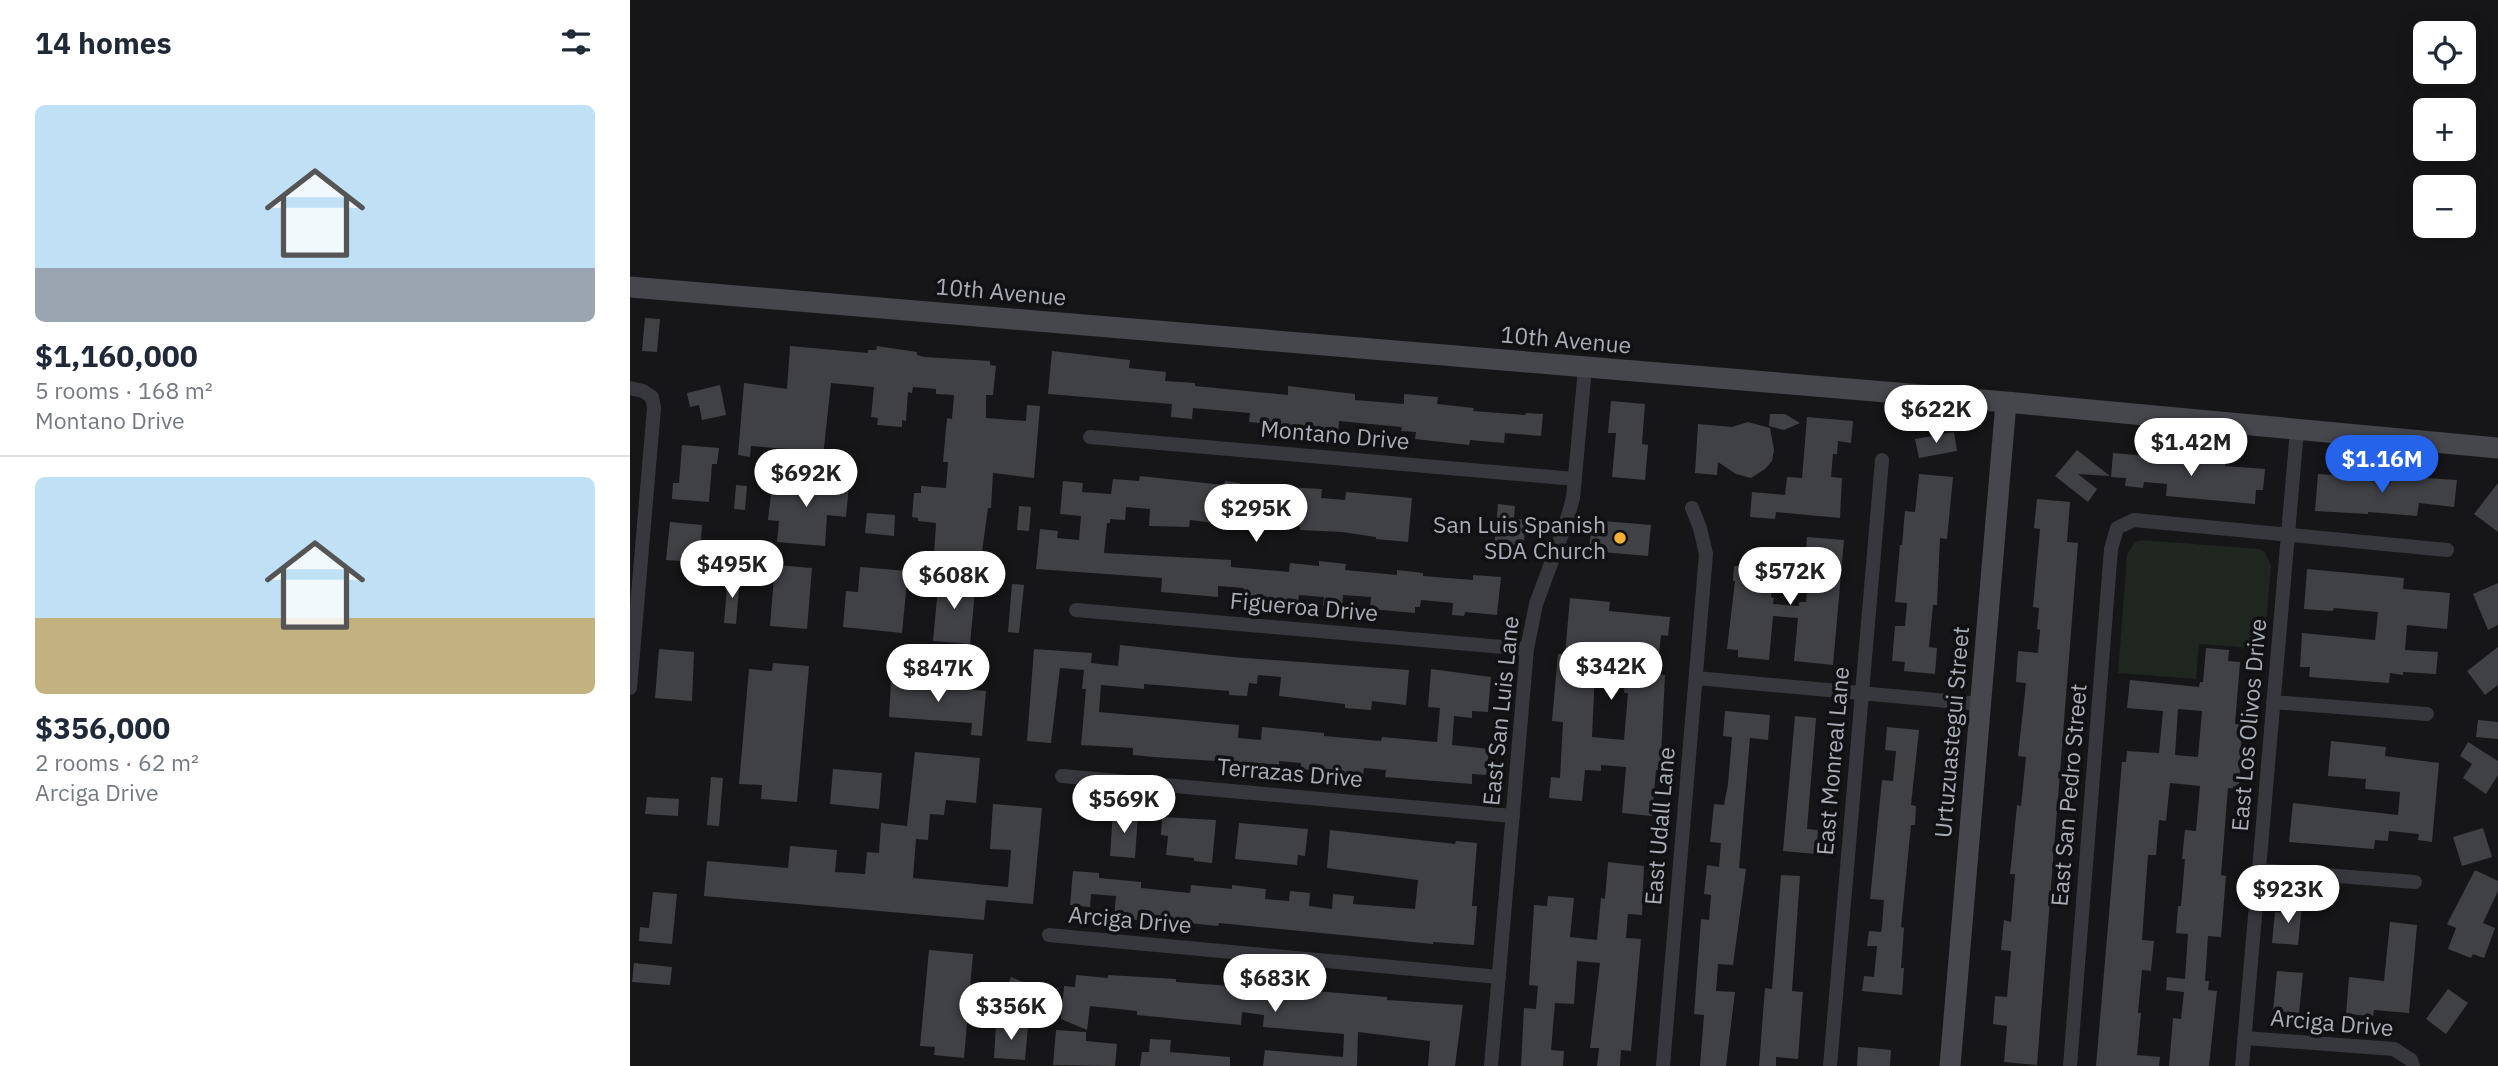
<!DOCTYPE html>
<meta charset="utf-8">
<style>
body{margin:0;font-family:"IBM Plex Sans",sans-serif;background:#f2f2f3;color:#1f2937;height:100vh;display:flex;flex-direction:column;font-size:26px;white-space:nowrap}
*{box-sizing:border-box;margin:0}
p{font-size:23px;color:#747a83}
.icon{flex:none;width:38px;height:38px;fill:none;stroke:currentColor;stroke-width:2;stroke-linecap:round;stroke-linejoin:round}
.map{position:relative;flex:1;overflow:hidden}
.details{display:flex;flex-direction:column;background:#fff;width:630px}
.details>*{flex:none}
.buttons{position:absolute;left:1783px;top:21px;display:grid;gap:14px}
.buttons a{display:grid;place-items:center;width:63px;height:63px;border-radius:10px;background:#fff;box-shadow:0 4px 18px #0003;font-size:35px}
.price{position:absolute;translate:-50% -60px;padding:0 16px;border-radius:24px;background:#fff;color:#222;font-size:23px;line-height:46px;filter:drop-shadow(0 2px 4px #0008)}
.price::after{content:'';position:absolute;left:50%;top:42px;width:21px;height:16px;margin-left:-10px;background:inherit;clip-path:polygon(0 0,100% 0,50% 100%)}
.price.selected{background:#2563eb;color:#fff}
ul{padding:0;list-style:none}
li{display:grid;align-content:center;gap:14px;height:371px;padding:0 35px}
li+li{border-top:2px solid #e0e1e3}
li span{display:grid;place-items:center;height:217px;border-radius:10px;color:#555}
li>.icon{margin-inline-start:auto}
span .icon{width:126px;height:126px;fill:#fffc;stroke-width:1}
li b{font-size:30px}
h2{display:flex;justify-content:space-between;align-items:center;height:84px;padding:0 35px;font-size:30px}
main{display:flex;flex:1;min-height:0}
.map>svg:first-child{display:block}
</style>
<main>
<section class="details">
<h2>14 homes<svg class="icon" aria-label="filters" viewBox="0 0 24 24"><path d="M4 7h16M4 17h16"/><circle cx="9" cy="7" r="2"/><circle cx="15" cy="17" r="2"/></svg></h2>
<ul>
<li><span style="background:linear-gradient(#bfe0f5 75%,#9aa5b1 0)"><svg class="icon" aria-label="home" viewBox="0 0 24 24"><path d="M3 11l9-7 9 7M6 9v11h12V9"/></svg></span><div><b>$1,160,000</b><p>5 rooms · 168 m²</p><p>Montano Drive</p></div></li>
<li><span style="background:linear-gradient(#bfe0f5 65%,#c2b280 0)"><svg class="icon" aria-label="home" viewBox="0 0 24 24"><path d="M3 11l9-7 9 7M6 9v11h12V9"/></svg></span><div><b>$356,000</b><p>2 rooms · 62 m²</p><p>Arciga Drive</p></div></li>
</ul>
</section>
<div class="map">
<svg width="1868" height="1066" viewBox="0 0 1868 1066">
<rect width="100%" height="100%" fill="#161618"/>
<!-- green -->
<path fill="#1e261f" d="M1511,540L1629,549L1635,552L1641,566L1634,649L1569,644L1566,679L1488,673L1497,555L1505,542Z"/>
<!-- building -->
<path fill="#404145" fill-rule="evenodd" d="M15,318L30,319L27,352L12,351Z
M160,346L238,353V350H246L247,346L287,352V355L294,357L360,361V365L366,366L363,395H356V418L396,421L397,405L410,406L404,478L363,473L361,508H358L351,559L304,555L306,523L288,521V518L282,517L284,493H291V486L316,488L318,462H313L317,418L322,419L324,395L306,394V389L283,387L282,393L278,392L276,421L272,420V427L247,425L248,418L241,417L244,387L201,383L193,457L157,453V449L121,446L120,457L108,455L114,383L157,389Z
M422,351L500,360L499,368L536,372L535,381L565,383V386L658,395V386L725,394V400L774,404V394L808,397L807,404L844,408L843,411L895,415L896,413L913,414L911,436L875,433L874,443L840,440L839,445L785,439L786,432L771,431L772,427L709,421L708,433L678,431L655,429V425L619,422L620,413L563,408L562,419L541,417L542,404L418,394Z
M90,385L96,415L72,420L69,405L60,407L57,393Z
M981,401L1015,404L1012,444L1018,445L1015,480L982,477L986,433H978Z
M1140,414H1155L1170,423L1154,430L1139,426Z
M1177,417L1223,421L1221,443L1208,441L1207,454H1203L1201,477L1212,478L1210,518L1146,512L1145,519L1120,517L1122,492L1155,495L1157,477L1172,478Z
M1118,422L1140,428L1144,450L1142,461L1135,469L1121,478L1106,474L1088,462L1087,475L1065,473L1068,424L1102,427Z
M1324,432L1327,451L1289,458L1285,439Z
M52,445L89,448L87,464H82L79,502L42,499L43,483H49Z
M1447,450L1480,476L1448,474L1467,489L1458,502L1425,476Z
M1483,453L1595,463V466L1635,469L1633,490H1626L1625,504L1536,496L1537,484L1514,482L1513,488L1495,486L1496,478L1481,477Z
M1289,474L1323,477L1317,539L1310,538L1307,605H1303L1299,647L1307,648L1305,674L1274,671L1275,662L1262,661L1265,626H1275L1277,603L1265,602L1270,545H1272L1275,511L1285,512Z
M1688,474L1717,476L1716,479L1761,483L1762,476L1827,480L1824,507L1789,503L1787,516L1738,512V514L1685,511Z
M510,476L594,485L595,481L610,483L609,490L634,492V486L692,489L691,498L715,500L716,492L782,498L778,542L746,539V537L712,532L670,530V526L618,522L617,527L560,520L559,527L519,526L520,509L496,507L495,520L480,519V523H477L474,553L601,560V567L659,572L660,563L689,566V561L716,564L715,570L767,575V570L793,573V576L843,580V575L871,577L867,615L835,612L834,616L822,615L823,603L791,600L790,607H785V613L740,609L741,597L713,595L712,607L693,606L694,597L669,595L668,603L613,597L614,588L588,586V597L531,592L532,578L406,569L410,529L428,531L427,538L449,540L451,516L430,514L433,481L453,483L452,492L481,494L483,479L509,481Z
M143,478L219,484L216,517L197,515L195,546L147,542L149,521L138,520Z
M1868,483V532L1844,514Z
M106,485L117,486L115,510L104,509Z
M1407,499L1440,502L1437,542L1448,543L1407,1065L1374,1062L1377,1026L1363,1024L1365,996L1377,997L1381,951L1371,950L1374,920L1381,922L1385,874H1380L1383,845L1387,805L1391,806L1396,757L1388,756L1396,683L1386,682L1388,651L1408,653L1410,630L1407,629L1409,608L1403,607L1410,529L1404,528Z
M868,504L885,506L884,519L896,520L893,551L864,549Z
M389,506L401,507L399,531L387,530Z
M237,513L265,515L264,536L235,533Z
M962,520L1021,525L1018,556L959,551Z
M40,522L72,525L70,551L81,552L79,568L50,565V561L36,560Z
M1177,537L1214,540L1203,665L1164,661L1168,618L1143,616L1139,660L1108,657V650L1097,649L1105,581H1103L1104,566L1144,569L1141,597L1144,598L1143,604L1169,606V602H1176L1180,563L1175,562Z
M145,565L182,568L177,629L140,626Z
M230,567L278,571L272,633L213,627L216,591L228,592Z
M1677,569L1774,578L1773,589L1820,593L1817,629L1777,625L1775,650L1808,652L1806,674L1773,672V675L1760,673L1759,683L1679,677L1680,667H1670L1672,633L1745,640L1748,612L1704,608L1703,611L1674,609Z
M98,575L110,576L106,624L94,623Z
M309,577L346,581L340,644L303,641Z
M1868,583V625L1858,630L1843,594Z
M382,584L394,585L389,633L378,632Z
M940,598L980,602L979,611L1040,617L1038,636L1031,635L1027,674L1035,675L1031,756L1042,757L1041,772L1026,770L1022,816L992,813L996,767L971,765V771L955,770L952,801L919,798L921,777L930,778L933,722L922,721L928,654H935ZM966,649L997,652L994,693H998L994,740L962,737Z
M490,645L602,657L779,670L776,705L742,701L741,710L715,708V704L649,696L651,677L628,675L627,684L619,683L617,696L599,695V691L552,687L514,684V689L471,685L469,712L609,725L608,738L631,740L632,727L694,733V736L751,741L752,737L807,742L810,708L798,707L801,669L861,677L858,712L842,711V718L824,716L822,745L859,749L856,775L842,774V784L755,777L756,770L734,768L733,775L671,769V763L649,761V765L523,757L503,755V748L451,745L456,689H452L454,670L430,668L421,743L397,741L404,649L462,653L461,663L488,666Z
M1868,647V685L1855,695L1837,671Z
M1576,648L1599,650L1598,661L1610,662L1605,724H1612L1609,789L1598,788L1591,875L1596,876L1591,937L1578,936L1575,981H1579L1578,990L1587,991L1579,1066H1539L1543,1018L1551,1019L1554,992L1536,990L1537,977L1555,979L1558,934L1546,933L1548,906H1551L1555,859H1552L1555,830L1566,831L1570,786L1540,783L1536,821L1529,820L1526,855H1518L1512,940L1524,941L1521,971L1512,970L1508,1013H1511L1507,1055L1530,1057L1529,1066H1466L1492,762H1496L1497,751L1529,753L1533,711L1497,708L1500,680L1569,687L1570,682H1573ZM1548,709L1572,711L1568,757L1545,755Z
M29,649L64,652L62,701L25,698Z
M143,663L179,666L167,802L131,799L132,785L109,784L119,669L142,671Z
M261,682L356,691L352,736L341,735L342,723L259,717Z
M1095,711L1140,715L1138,740L1120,738L1109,868L1116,869L1103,965L1088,964L1086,991L1105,992L1096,1066H1070L1074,1015L1064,1014L1071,919L1079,920L1081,895L1074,894L1077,865L1089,867L1091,843L1080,842L1084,804L1094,805L1098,784L1102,737L1093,736Z
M1165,716L1186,718L1177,829L1188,830L1186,854L1153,851Z
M1848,720L1868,722V739L1846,737Z
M1257,727L1289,730L1281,805L1286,806L1285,825H1281L1271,927L1274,928L1271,968H1274L1272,995L1232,991L1234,976L1244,977L1247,946H1237L1239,931L1251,932L1252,926L1254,900L1240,899L1252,780L1263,781L1266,751L1255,750Z
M1701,741L1756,747L1755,756L1809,763L1802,842L1788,840L1789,834L1759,831L1758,841L1745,840L1744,849L1659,842L1663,803L1768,815L1770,792L1735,789L1736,779L1698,776Z
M1838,742L1868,761V775L1856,794L1833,778L1842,764L1830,756Z
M285,752L350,758L346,803L316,800L314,815L300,814L298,840L286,839L283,878L378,887L381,850L360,849L363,804L412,808L403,904L356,900L354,920L74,896L77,861L158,868L160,846L207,850L205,872L235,874L237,852L249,853L251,823L277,826Z
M203,769L252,773L249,809L200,804Z
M81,777L93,778L89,826L77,825Z
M17,797L49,799L48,816L15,814Z
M483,812L508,815L505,858L480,856Z
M532,817L586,820L582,863L564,861V858L536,855L538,836L531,835Z
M609,823L678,829L675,856L668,855L667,865L605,859Z
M1853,828L1862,857L1832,866L1823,837Z
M700,830L825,844L826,841L847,843L842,906H847L844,945L803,942V944L589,923L588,926L558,923V921L508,916L507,920L484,918L486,896L461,894L460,907L440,905L443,871L469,873V878L511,882V888L560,893L561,885L602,889V885L636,889L635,899L659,901L660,891L680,893L679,906L702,909L703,894L724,896L723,904L785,909L788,880L697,868Z
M978,862L1014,866L1012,915L998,914L996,938L1011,939L1001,1051L991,1050L990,1066H967L969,1048H960L970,963L947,961L944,1004L925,1003L921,1050L934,1051L933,1066H891L894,1008L906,1009L908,986L899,985L904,905L917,906L918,896L944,898L940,937L967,940L971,898L975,899Z
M1845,870L1868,881V891L1853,923L1865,928L1854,958L1843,954L1841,958L1818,949L1826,928L1817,924Z
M1151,875L1170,876L1162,991L1173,992L1168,1059L1146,1057V1066H1129L1135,988L1142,989Z
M23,892L47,894L42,944L9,941L10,927L19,928Z
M1656,902L1672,904L1668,945L1642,943L1645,912L1655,913Z
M1760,922L1787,925L1779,1013L1744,1010L1743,1016L1716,1014L1719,977L1754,981Z
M299,950L343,954L334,1058L304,1055L305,1047L290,1046Z
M4,963L42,967L40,985L2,982Z
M1647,971L1673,973L1669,1013L1643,1011Z
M446,975L478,978V975L546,979V982L614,987L613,992L636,994V987L757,997V1000L833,1005L825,1066H798L800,1041L728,1032L727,1066H633L635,1050L713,1057L714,1034L633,1027L634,1015L612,1012L611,1025L507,1015V1011L460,1006L457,1030L431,1019L434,986L445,987Z
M381,977L412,989L404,1008L373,995Z
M1818,989L1838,1003L1816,1034L1796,1019Z
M366,1024L398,1027L395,1060L364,1058Z
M426,1030L456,1032V1041L487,1044L485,1066L423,1065Z
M520,1039L541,1040L540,1052L600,1057V1066H510L512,1052H519Z
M1228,1047L1261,1050L1260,1066H1227Z"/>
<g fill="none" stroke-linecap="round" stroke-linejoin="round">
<!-- minor -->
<path stroke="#37383d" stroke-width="14" d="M0,388L13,391L22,397L24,408L0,688
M460,437L945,479
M446,610L897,649
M1066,678L1351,704
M1643,702L1797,714
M432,776L883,816
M1629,870L1785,882
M419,935L869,977
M1615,1038L1764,1049L1781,1060L1783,1066
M861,1066L897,649L906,604L936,523L943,498L955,368
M1033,1066L1076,554L1070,528L1062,508
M1200,1066L1252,460
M1440,1066L1481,549L1487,528L1504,520L1817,550
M1612,1066L1667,430"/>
<!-- secondary -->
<path stroke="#45474d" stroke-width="21" d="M0,287L1376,402L1868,448
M1320,1066L1376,402"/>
</g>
<!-- markers -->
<circle fill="#f2b134" stroke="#111113" stroke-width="2.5" cx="990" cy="538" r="7"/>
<g text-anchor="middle" stroke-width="7" stroke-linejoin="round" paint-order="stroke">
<!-- street labels -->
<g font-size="23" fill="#a8adb8" stroke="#111113">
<text transform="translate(371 292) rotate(5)" y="8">10th Avenue</text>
<text transform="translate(936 340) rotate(5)" y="8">10th Avenue</text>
<text transform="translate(705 435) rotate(5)" y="8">Montano Drive</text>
<text transform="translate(674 607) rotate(5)" y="8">Figueroa Drive</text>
<text transform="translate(871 711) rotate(-84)" y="8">East San Luis Lane</text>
<text transform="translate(1619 725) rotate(-85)" y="8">East Los Olivos Drive</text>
<text transform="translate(1322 732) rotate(-85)" y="8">Urtuzuastegui Street</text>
<text transform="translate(1203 761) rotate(-85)" y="8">East Monreal Lane</text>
<text transform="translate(660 773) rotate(5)" y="8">Terrazas Drive</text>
<text transform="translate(1439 795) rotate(-85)" y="8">East San Pedro Street</text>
<text transform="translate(1030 826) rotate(-85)" y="8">East Udall Lane</text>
<text transform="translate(500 920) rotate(5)" y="8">Arciga Drive</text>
<text transform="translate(1702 1023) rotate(5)" y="8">Arciga Drive</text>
</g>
<!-- poi labels -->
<g font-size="23" fill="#a8adb8" stroke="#111113" text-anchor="end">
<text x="976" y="533">San Luis Spanish<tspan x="976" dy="26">SDA Church</tspan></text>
</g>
</g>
</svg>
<div class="buttons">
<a><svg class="icon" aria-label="locate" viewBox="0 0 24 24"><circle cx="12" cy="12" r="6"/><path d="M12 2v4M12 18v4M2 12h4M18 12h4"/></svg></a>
<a>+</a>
<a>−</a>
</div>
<b class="price" style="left:1306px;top:445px">$622K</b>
<b class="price" style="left:1561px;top:478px">$1.42M</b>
<b class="price selected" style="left:1752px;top:495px">$1.16M</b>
<b class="price" style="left:176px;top:509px">$692K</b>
<b class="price" style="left:626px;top:544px">$295K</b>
<b class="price" style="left:102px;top:600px">$495K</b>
<b class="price" style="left:1160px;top:607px">$572K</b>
<b class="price" style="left:324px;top:611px">$608K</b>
<b class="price" style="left:981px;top:702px">$342K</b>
<b class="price" style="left:308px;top:704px">$847K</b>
<b class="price" style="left:494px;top:835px">$569K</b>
<b class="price" style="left:1658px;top:925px">$923K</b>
<b class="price" style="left:645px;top:1014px">$683K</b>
<b class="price" style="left:381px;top:1042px">$356K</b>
</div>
</main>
